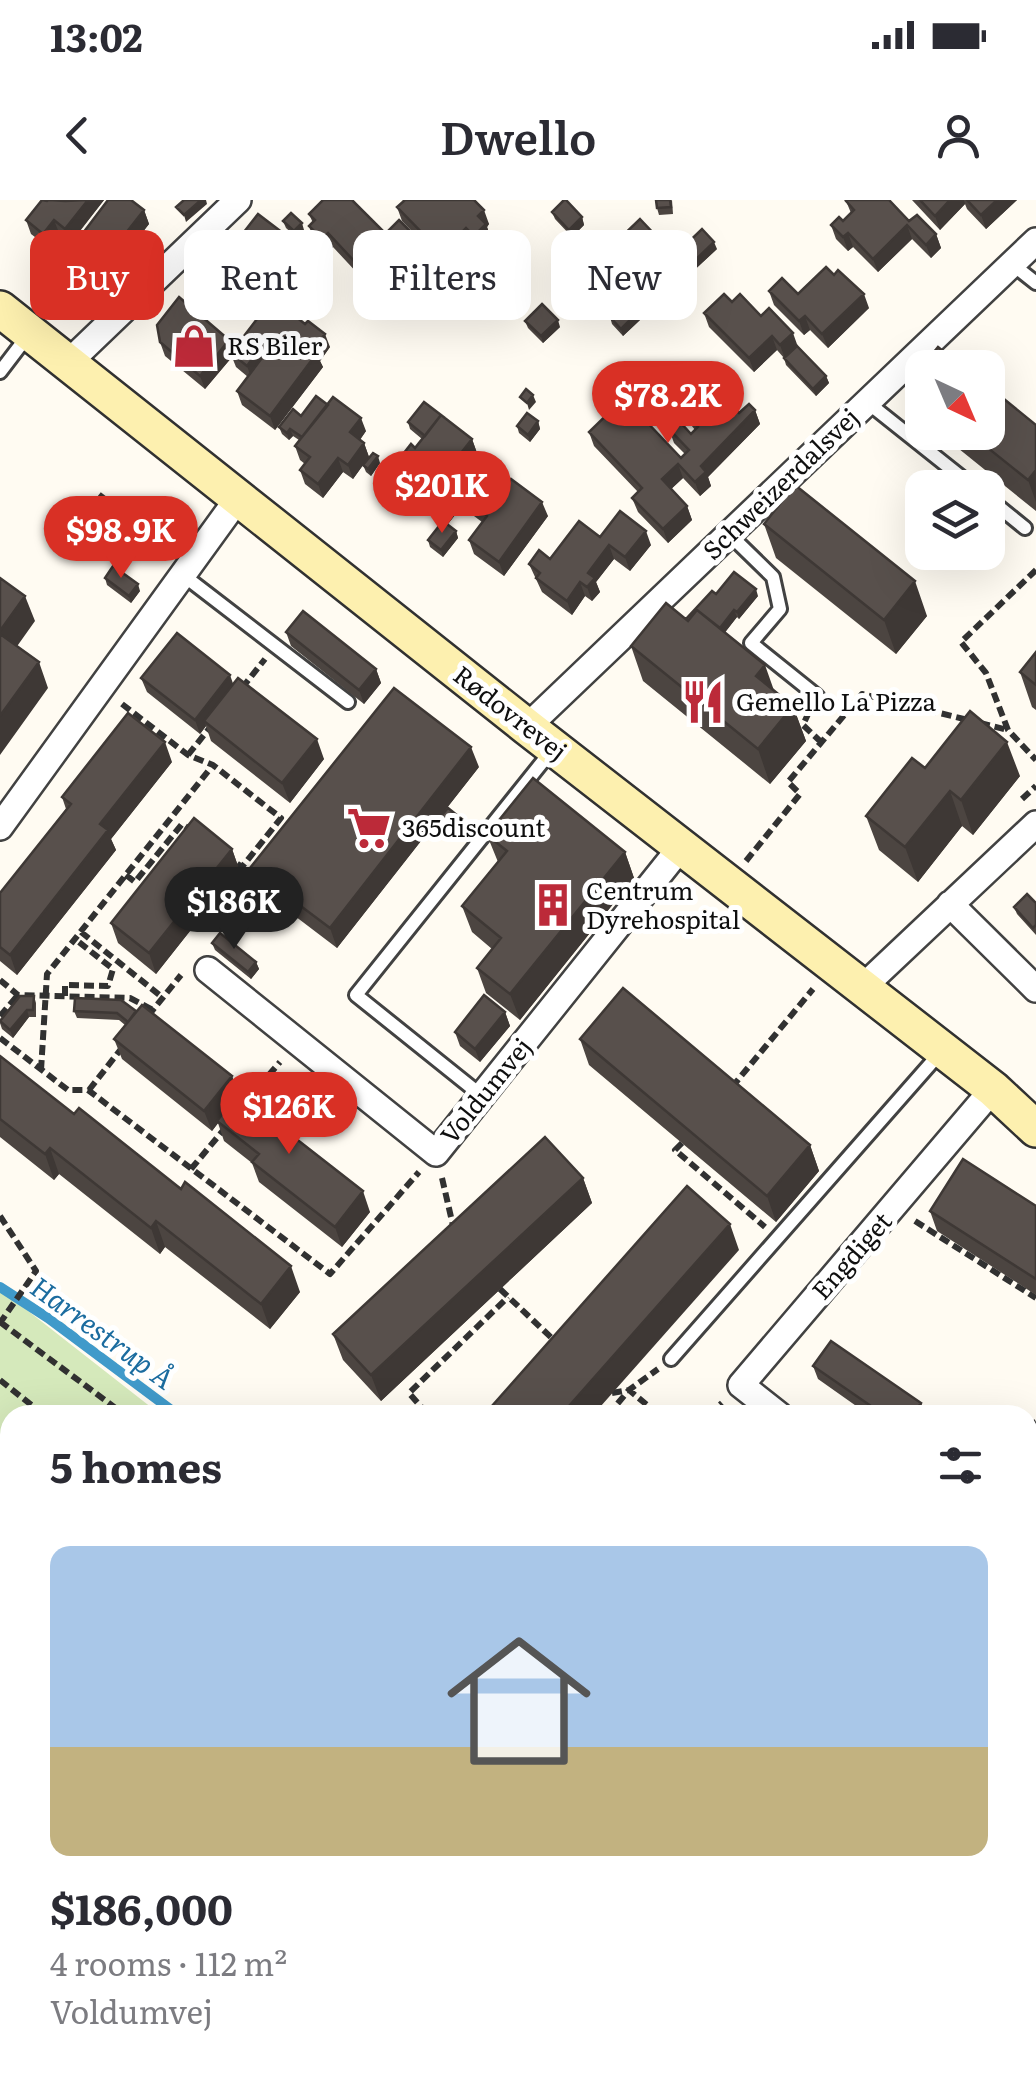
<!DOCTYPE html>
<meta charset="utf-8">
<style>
body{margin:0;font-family:Literata,serif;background:#f2f2f3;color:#2b2b33;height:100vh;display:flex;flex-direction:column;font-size:38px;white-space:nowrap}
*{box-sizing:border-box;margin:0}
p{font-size:32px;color:#7c7c81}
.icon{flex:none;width:55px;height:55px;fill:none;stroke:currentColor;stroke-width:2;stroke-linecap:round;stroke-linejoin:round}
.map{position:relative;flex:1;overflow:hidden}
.panel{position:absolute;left:0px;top:1205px;width:1038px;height:672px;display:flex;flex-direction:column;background:#fff;border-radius:30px 30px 0 0;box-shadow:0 10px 40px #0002}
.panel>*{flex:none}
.guide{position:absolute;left:30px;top:30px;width:978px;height:90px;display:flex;gap:20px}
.needle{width:65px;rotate:136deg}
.controls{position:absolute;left:905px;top:150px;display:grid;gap:20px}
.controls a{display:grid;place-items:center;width:100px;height:100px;border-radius:20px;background:#fff;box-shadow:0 10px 40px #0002;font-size:50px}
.price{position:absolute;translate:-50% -85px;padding:0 22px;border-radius:35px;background:#d93025;color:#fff;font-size:32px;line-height:65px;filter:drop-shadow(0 2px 5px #0008)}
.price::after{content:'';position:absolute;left:50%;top:60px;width:30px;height:22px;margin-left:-15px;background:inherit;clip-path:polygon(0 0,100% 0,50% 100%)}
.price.active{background:#222;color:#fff}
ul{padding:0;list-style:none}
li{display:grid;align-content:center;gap:20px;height:530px;padding:0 50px}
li+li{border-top:2px solid #e1e1e2}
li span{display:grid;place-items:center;height:310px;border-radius:20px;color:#555}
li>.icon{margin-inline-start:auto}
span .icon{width:180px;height:180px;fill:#fffc;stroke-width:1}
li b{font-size:42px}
h2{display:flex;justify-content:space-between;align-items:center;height:120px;padding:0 50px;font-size:42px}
.chip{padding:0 35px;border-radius:20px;background:#fff;box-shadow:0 10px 40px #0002;font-size:35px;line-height:90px}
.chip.active{background:#d93025;color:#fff}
.status{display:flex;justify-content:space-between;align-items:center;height:70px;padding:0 50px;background:#fff;direction:ltr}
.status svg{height:28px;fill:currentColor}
header{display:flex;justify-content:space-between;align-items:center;height:130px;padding:0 50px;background:#fff;font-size:45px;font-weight:600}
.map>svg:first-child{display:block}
</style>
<div class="status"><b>13:02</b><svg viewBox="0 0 49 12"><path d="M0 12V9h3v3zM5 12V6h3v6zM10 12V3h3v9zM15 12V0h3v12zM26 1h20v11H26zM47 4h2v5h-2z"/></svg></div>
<header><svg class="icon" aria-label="back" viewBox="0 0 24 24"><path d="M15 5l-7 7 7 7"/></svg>Dwello<svg class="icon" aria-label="person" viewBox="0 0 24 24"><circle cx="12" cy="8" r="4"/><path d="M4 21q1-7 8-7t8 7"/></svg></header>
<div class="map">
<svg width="1036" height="1877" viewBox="0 0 1036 1877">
<rect width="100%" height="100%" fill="#fffbf2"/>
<!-- green -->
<path fill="#d5e9bb" d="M0,1089L161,1215H10V1868H988L996,1877H0Z"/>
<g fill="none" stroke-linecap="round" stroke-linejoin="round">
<!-- stream -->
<path stroke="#409aca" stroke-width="10" d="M0,1087L48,1118L178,1215
M985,1868L992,1877"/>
<!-- lane casing -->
<g stroke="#424242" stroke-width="18">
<path id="lane" d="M1012,64L1036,83
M0,172L29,134
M867,202L975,288
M988,298L1025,328
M729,334L773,377L780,409L751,443L817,496
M183,375L348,502
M482,896L356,795L552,550
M671,1159L940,853"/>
</g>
<!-- street casing -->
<g stroke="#424242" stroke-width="30">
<path id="street" d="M68,163L238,0
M527,527L1036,41
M0,627L239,297
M950,704L1036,789
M208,770L436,953L681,647
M862,788L1036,624
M779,1215L741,1185L993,889
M1028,1578L1036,1569
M1028,1834L1036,1844"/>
</g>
<!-- secondary casing -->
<g stroke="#313131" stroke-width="40">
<path id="secondary" d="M0,109L527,527L993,889L1036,929"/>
</g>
<!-- path -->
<path stroke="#313131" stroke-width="6" stroke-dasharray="10 5" stroke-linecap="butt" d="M1036,370L961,442L986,473L1008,530L1036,560
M242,488L265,459
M122,504L188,555L213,565L281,618L242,667L232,660
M809,512L803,525L821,542
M980,523L1008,530
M188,555L212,525
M1022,599L1036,586
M746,661L800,594L788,582L862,494L968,520
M126,675L135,682L182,624L194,632
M81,732L162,797
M0,780L18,795L130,798L153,810
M65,796V785L108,786L113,769L75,739
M0,816L18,795
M148,816L181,775
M0,838L68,890H88L330,1074L419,972
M41,870L47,774L213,565
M732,887L813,789
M89,890L121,849
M249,898L280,862
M682,943L675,950L765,1027
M191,969L226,927
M442,978L454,1030
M0,1016L36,1071L0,1123
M915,1021L1036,1098
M500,1089L557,1143
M0,1122L125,1215
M0,1180L44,1215
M612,1193L629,1190L659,1215
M425,1215L423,1209L409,1193L508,1097
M608,1215L629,1190L658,1169
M709,1215L722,1203
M1028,1226L1036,1222
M0,1287L10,1295
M1028,1379L1036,1383
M1028,1678L1036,1666
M0,1791L10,1798
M99,1868L111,1877
M695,1868L702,1877
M721,1868L724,1877
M167,1877L175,1868"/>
<!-- lane -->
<use href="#lane" stroke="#fff" stroke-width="12"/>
<!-- street -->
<use href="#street" stroke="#fff" stroke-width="25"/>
<!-- secondary -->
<use href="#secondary" stroke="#fdf0af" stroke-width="35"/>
</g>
<!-- wall -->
<path fill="#4c4541" d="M104,0L77,35L80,37L144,10L149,24L109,75L102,70L83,95L69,84L63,92L47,80L42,66L64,37L59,33L48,47L31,34L26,20L47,1Z
M402,0H474L489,24L487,27L491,38L479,50L471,42L464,50L483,70L488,84L475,96L402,21L397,7L404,1Z
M672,0L673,14L659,15L657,8Z
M912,0H1017L986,29L967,9L965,4L940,30Z
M846,1L909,21L936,34L941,48L931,58L912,39L878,72L853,47L848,51L836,39L831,25L843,21L851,13Z
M552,12L582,17L584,25L572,37L555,19Z
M309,14L390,47L360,76L333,47L327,53L314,40L309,26L313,23Z
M283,21L304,30L297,38L286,28Z
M410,31L412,38L400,50L389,39L387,32Z
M233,46L305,60L279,93L238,60Z
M612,46L675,56L717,49L689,75L678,63L680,70L641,109L595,62L590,48Z
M769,91L798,94L869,108L828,148L810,130L804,135L774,105Z
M273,98L330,147L320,161L323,167L275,230L242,205L237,191L248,177L236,167L232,157L205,189L165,156L160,142L229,140L233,150Z
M732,102L761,116L797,146L826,176L829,183L816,196L786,165L784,158L777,150L754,172L709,127L704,113Z
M610,117L640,120L623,136L612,124Z
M525,121L560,127L543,143L528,128Z
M922,168V220L908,184Z
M677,200L739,213L755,210L760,224L708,277L711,286L700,296L683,278L671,289L687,306L692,320L668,343L638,312L632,298L638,292L594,246L589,232L681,258L685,254L674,243L669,229L691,234L695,230L682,213Z
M644,202L673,208L676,215L663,227L646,209Z
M301,216L366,231L360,240L364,243L369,257L380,263L371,276L366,272L363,265L353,279L343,272L323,298L305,284L300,270L305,264L300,260L295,246L299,240L293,236L289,240L282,234L279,227Z
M538,221L540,229L530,242L519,233L517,226Z
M408,222L472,239L477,253L469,263L472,272L477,277L480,284L447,325L456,331L458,338L443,357L430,347L428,340L442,322L438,318L435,311L437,308L404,282L399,268L406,259L404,253L415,248L422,239L410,229Z
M1036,225V311L938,232H988Z
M503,289L548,316L504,376L474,354L469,340L482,322L474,316L469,302Z
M89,309L141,335L118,364L84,337L75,313Z
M764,324L927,416L896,454L776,358Z
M600,337L651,345L630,371L614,359L596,382L600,392L592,401L585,396L572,415L542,392L529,364L550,359Z
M105,378L140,391L131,403L107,385Z
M716,394L758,396L739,419L737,417L725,432L774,491L793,506L806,541L770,584L643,481L631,446L686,419Z
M286,432L376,469L381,483L364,504L291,446Z
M1036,452V510L1032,507L1020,472Z
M141,478L233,484L324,559L290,603L211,541L206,526L200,534L147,492Z
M172,562L111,639L116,650L17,775L0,761V693L66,609L62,597Z
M479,567L337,748L258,688L250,668Z
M925,568L1020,576L973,635L962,626L918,682L879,650L866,616Z
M441,616L465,627L459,634L444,623Z
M487,635L625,652L634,678L520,820L486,793L477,768L492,749L472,732L462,706L498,662Z
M232,649L239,669L156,774L118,743L111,723Z
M1036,703V735L1017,714L1014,707Z
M212,743L256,762L259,769L251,779L215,750Z
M34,796L36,803V817H29L13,838L2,829L0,823Z
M74,811H136L232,876L238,894L288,918L295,938L370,1012L342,1047L259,982L252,963L224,941L218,923L212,931L122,859L114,839L125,825L119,820L77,818Z
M505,812L510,826L480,862L460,846L455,832Z
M580,839L810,945L819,971L776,1022L589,865Z
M0,856L300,1092L270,1129L165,1047L160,1054L59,974L54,980L0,937Z
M583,978L592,1003L381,1201L343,1160L333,1134Z
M1036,1006V1095L937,1031L930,1011Z
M813,1166L921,1203L925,1215H869L818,1179Z
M1028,1675L1036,1683V1795L1034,1789L1028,1783Z"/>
<!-- shaded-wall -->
<path fill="#3e3835" d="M88,0H104L70,43L65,29Z
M201,0H206L207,4L186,22L184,15Z
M950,0H964L965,4L940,30L935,16Z
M997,0H1017L986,29L981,15Z
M144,10L149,24L109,75L104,61Z
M484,10L489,24L487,27L491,38L479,50L474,36L478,16Z
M582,17L584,25L572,37L569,30Z
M54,20L59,33L48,47L43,34Z
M302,23L304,30L297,38L294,31Z
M907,25L912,39L878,72L873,59Z
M466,28L471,42L459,54L454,40Z
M410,31L412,38L400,50L397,43Z
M328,33L333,47L327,53L322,39Z
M385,33L390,47L360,76L355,62Z
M848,33L853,47L848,51L843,37Z
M936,34L941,48L931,58L926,45Z
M714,42L717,49L689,75L687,68Z
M300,46L305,60L279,93L274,79Z
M97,56L102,70L83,95L78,81Z
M675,56L680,70L641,109L636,95Z
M64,70L69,84L63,92L58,78Z
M483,70L488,84L475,96L470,82Z
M864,94L869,108L828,148L822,134Z
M637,113L640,120L623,136L621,129Z
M805,116L810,130L804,135L799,121Z
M558,120L560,127L543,143L541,136Z
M793,133L798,147L785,159L780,145Z
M325,134L330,147L320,161L323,167L275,230L270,216Z
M772,136L777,150L754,172L749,158Z
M229,140L234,154L231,153L232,157L205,189L200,176Z
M265,141L270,155L252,180L247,166Z
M826,176L829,183L816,196L813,189Z
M533,195L536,202L529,210L527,203Z
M673,208L676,215L663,227L661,220Z
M755,210L760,224L708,277L711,286L700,296L695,282L701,266Z
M361,218L366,231L355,246L350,232Z
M538,221L540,229L530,242L528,235Z
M290,229L293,236L289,240L287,233Z
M472,239L477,253L469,263L472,272L441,311L436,297L461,253Z
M364,243L369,257L353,279L348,265Z
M378,256L380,263L371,276L368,269Z
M338,258L343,272L323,298L318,284Z
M678,264L683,278L667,293L662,279Z
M1036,270V302L1028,280Z
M477,277L480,284L447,325L444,318Z
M542,302L548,316L504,376L499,362Z
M687,306L692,320L668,343L663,329Z
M136,321L141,335L118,364L113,350Z
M456,331L458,338L443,357L441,350Z
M646,331L651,345L630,371L625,357Z
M609,345L614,359L596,382L600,392L592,401L587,387L588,373Z
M915,381L927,416L896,454L884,420Z
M580,382L585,396L572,415L567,401Z
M138,384L140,391L131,403L129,396Z
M756,389L758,396L739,419L737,412Z
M25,396L35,421L8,459L0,438V431Z
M734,410L737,417L720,439L717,432Z
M39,462L48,488L0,555V516Z
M765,465L777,499L756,476Z
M376,469L381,483L364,504L359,490Z
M230,475L235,489L204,521L206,526L200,534L195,520Z
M793,506L806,541L770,584L758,549Z
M317,539L324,559L290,603L282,583Z
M165,542L172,562L111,639L116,650L17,775L10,755L100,624Z
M1007,542L1020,576L973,635L961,600Z
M471,547L479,567L337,748L330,728Z
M950,591L962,626L918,682L905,647Z
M463,620L465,627L459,634L457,627Z
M232,649L239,669L156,774L149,753Z
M625,652L634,678L520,820L510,794Z
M256,762L259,769L251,779L248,772Z
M27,810L29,817L13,838L10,830Z
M505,812L510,826L480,862L475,849Z
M232,876L239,896L212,931L204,911Z
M288,918L295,939L281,927Z
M810,945L819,971L776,1022L767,996Z
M50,948L59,974L54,980L45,954Z
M583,978L592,1003L381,1201L371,1175Z
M363,991L370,1012L342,1047L335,1027Z
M156,1021L165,1047L160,1054L151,1028Z
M730,1024L739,1050L593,1215H561Z
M291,1066L300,1092L270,1129L261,1104Z
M921,1203L925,1215H913Z
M1036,1456V1492L1028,1501V1465Z
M1036,1862V1870L1028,1877H1017Z"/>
<!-- building -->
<path fill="#58504c" stroke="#3e3835" stroke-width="2.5" d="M42,0L47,1L49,0L65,1L88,0L65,29L54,20L43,34L26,20Z
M108,0H131L144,10L104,61L97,56L78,81L64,70L58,78L42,66L70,30L80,37Z
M184,0H201L184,15L176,7Z
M323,0H352L385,33L355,62L328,33L322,39L309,26L315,20L309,14Z
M405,0H474L484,10L478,16L486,24L474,36L466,28L454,40L483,70L470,82L397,7Z
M564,0H566L582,17L569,30L552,12Z
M656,0H670L671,7L657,8Z
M848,0H889L909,21L917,15L936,34L926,45L907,25L873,59L848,33L843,37L831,25L839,17L843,21L854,10L846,1Z
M920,0H950L935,16Z
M967,0H997L981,15Z
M291,13L302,23L294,31L283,21Z
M258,14L300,46L274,79L233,46Z
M640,19L675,56L636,95L590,48L603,36L612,46Z
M399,20L410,31L397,43L387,32Z
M702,29L714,42L687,68L675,55Z
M826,67L834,75L838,70L864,94L822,134L805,116L799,121L769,91L782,78L798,94Z
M724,94L732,102L740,94L761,116L769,108L793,133L780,145L772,136L749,158L704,113Z
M179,97L229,140L200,176L160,142L157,125Z
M273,98L305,124L308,121L325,134L313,150L317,153L270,216L237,191L271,146L265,141L247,166L231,153Z
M626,102L637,113L621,129L610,117Z
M542,104L558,120L541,136L525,121Z
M797,146L826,176L813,189L784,158Z
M938,147L964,168H922V196L908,184Z
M700,178L739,213L749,204L755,210L701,266L706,272L695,282L678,264L662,279L687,306L663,329L632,298L642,288L589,232L624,198L681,258L689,250L669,229L679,221L691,234L698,227L677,200Z
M988,186L1036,225V270L1028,280L968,232H988Z
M526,189L533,195L527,203L520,197Z
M656,190L673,208L661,220L644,202Z
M316,196L328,205L302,237L290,229L287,233L279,227L293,209L301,216Z
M333,197L361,218L350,232L364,243L348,265L338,258L318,284L300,270L310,257L295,246Z
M424,202L445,218L441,215L425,236L408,222Z
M527,213L538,221L528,235L517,226Z
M441,215L472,239L461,253L467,258L436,297L399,268L408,257L404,253L411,244L415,248Z
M373,253L378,256L368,269L363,265Z
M468,270L477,277L444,318L435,311Z
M487,277L503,289L511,279L542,302L499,362L469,340L487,316L469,302Z
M795,285L915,381L884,420L764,324Z
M101,294L136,321L113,350L79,323L83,319L75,313L83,304L89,309Z
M620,311L646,331L625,357L609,345L588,373L595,378L587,387L580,382L567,401L536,378L540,373L529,364L539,350L550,359L579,321L600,337Z
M443,321L456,331L441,350L428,340Z
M113,366L138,384L129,396L105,378Z
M734,372L756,389L737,412L734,410L720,428L697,410L688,421L686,419L712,391L716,394Z
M0,378L25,396L0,431Z
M666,403L688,421L697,410L765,465L756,476L793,506L758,549L631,446Z
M303,411L376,469L359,490L286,432Z
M177,433L230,475L195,520L141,478Z
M0,434L39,462L0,516Z
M1036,452V485L1020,472Z
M238,478L317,539L282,583L204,521Z
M394,488L471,547L330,728L250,668Z
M970,511L1007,542L961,600L950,591L905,647L866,616L912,558L925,568Z
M128,513L165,542L100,624L108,630L10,755L0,747V693L71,604L62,597Z
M533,578L625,652L510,794L477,768L501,738L462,706L507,651L487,635Z
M448,608L463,620L457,627L441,616Z
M194,618L232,649L149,753L111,723Z
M1027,694L1036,703V725L1033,728L1014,707Z
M220,733L256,762L248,772L212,743Z
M623,788L810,945L767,996L580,839Z
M484,795L505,812L475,849L455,832Z
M20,796H34L33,810H27L10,830L0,821Z
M75,798L121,800L136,811L128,822L117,813L74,811Z
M142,805L232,876L204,911L114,839Z
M0,856L74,914L79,908L181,989L185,982L291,1066L261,1104L156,1021L151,1028L50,948L45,954L0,919Z
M245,885L288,918L281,927L363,991L335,1027L252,962L259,954L217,921Z
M545,937L583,978L371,1175L333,1134Z
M963,959L1036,1006V1079L930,1011Z
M687,986L730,1024L561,1215H484Z
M831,1141L921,1203L913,1215H884L813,1166Z
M644,1205L656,1215H635Z
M1036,1377V1456L1028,1465V1386Z
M1028,1675L1036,1683V1779L1028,1772L1033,1766L1028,1760Z
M1028,1852L1036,1862L1015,1877L1007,1868H1028Z"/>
<!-- icons -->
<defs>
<g id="shop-bare" transform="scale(3.45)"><path d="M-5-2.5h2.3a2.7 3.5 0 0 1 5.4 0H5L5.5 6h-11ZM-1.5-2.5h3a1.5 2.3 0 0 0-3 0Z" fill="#bc2a39" stroke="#fff" stroke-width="2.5" paint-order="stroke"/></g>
<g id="restaurant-bare" transform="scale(3.45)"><path d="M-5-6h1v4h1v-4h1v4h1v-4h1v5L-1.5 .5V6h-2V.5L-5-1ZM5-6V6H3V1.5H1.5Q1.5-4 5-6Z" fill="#bc2a39" stroke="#fff" stroke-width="2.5" paint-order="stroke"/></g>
<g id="supermarket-bare" transform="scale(3.45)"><path d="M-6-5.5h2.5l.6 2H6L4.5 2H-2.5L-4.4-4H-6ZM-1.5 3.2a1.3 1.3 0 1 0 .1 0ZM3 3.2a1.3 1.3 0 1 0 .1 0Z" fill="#bc2a39" stroke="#fff" stroke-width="2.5" paint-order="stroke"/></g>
<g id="building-bare" transform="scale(3.45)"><path d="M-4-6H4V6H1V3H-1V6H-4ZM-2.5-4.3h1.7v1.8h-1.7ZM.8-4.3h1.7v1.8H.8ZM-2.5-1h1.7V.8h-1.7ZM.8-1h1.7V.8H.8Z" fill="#bc2a39" stroke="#fff" stroke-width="2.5" paint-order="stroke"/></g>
</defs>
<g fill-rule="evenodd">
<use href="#shop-bare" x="194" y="146"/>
<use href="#restaurant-bare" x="703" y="502"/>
<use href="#supermarket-bare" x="369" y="628"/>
<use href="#building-bare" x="553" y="705"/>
</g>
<g text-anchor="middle" stroke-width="10" stroke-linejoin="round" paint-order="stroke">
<!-- poi labels -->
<g font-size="25" fill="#0f0f0f" stroke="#fff" text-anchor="start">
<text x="227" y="155">RS Biler</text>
<text x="736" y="511">Gemello La Pizza</text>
<text x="402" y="637">365discount</text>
<text x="586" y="700">Centrum<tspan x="586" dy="29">Dyrehospital</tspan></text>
</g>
<!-- street labels -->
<g font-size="25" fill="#0f0f0f" stroke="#fff">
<text transform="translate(781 284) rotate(-44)" y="9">Schweizerdalsvej</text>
<text transform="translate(510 513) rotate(38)" y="9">Rødovrevej</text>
<text transform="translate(486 891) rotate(-51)" y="9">Voldumvej</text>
<text transform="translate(852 1056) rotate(-49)" y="9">Engdiget</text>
</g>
<!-- water labels -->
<g font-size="28" font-style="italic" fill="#1b6c9f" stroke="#fff">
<text transform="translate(102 1133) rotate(36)" y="10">Harrestrup Å</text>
</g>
</g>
</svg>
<div class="controls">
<a><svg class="needle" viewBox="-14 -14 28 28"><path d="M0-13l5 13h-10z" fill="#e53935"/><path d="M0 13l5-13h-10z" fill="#7c7c81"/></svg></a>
<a><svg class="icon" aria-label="layers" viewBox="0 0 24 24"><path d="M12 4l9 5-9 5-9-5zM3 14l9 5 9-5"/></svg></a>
</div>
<b class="price" style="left:668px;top:246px">$78.2K</b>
<b class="price" style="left:442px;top:336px">$201K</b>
<b class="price" style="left:121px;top:381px">$98.9K</b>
<b class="price active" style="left:234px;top:752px">$186K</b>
<b class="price" style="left:289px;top:957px">$126K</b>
<div class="guide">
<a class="chip active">Buy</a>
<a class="chip">Rent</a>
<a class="chip">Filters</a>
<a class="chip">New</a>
</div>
<section class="panel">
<h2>5 homes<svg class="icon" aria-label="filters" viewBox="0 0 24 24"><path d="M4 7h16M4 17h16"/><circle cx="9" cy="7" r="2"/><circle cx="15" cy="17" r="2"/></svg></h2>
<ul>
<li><span style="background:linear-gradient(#a9c7e8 65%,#c2b280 0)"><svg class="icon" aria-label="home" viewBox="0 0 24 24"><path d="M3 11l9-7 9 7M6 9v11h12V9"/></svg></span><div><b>$186,000</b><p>4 rooms · 112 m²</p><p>Voldumvej</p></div></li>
</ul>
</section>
</div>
